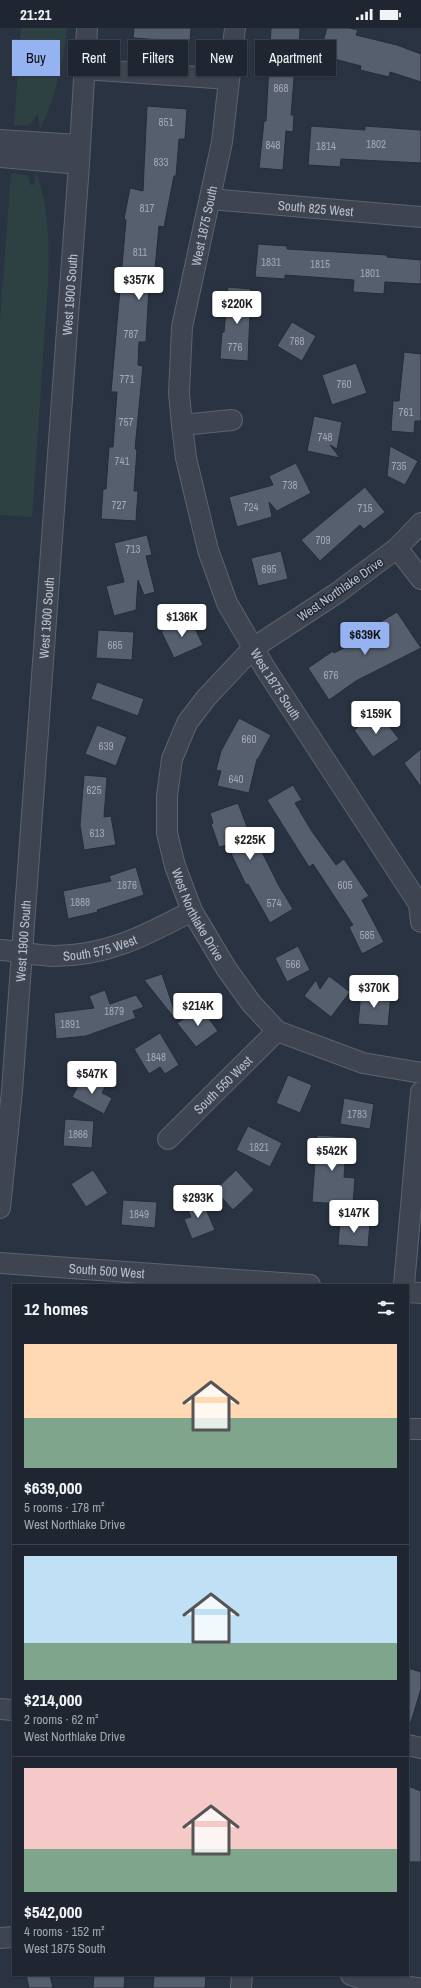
<!DOCTYPE html>
<meta charset="utf-8">
<style>
body{margin:0;font-family:"Archivo Narrow",sans-serif;background:#2d323d;color:#f1f3f6;height:100vh;display:flex;flex-direction:column;font-size:15px;white-space:nowrap}
*{box-sizing:border-box;margin:0}
p{font-size:13px;color:#a2a5ab}
.icon{flex:none;width:22px;height:22px;fill:none;stroke:currentColor;stroke-width:2;stroke-linecap:round;stroke-linejoin:round}
.map{position:relative;flex:1;overflow:hidden}
.details{position:absolute;left:12px;top:1256px;width:397px;height:692px;display:flex;flex-direction:column;background:#202631;border-radius:0px;box-shadow:0 1px 3px #0004,0 0 0 1px #3d434d}
.details>*{flex:none}
.guide{position:absolute;left:12px;top:12px;width:397px;height:36px;display:flex;gap:8px}
.price{position:absolute;translate:-50% -34px;padding:0 9px;border-radius:4px;background:#fff;color:#222;font-size:13px;line-height:26px;filter:drop-shadow(0 1px 2px #0008)}
.price::after{content:'';position:absolute;left:50%;top:24px;width:12px;height:9px;margin-left:-6px;background:inherit;clip-path:polygon(0 0,100% 0,50% 100%)}
.price.selected{background:#95b2f1;color:#111}
ul{padding:0;list-style:none}
li{display:grid;align-content:center;gap:8px;height:212px;padding:0 12px}
li+li{border-top:1px solid #3d434d}
li span{display:grid;place-items:center;height:124px;border-radius:0px;color:#555}
li>.icon{margin-inline-start:auto}
span .icon{width:72px;height:72px;fill:#fffc;stroke-width:1}
li b{font-size:17px}
h2{display:flex;justify-content:space-between;align-items:center;height:48px;padding:0 12px;font-size:17px}
.pill{padding:0 14px;border-radius:0px;background:#202631;box-shadow:0 1px 3px #0004,0 0 0 1px #3d434d;font-size:14px;line-height:36px}
.pill.selected{background:#95b2f1;color:#111}
.status{display:flex;justify-content:space-between;align-items:center;height:28px;padding:0 20px;background:#202631;direction:ltr}
.status svg{height:11px;fill:currentColor}
.map>svg:first-child{display:block}
</style>
<div class="status"><b>21:21</b><svg viewBox="0 0 49 12"><path d="M0 12V9h3v3zM5 12V6h3v6zM10 12V3h3v9zM15 12V0h3v12zM26 1h20v11H26zM47 4h2v5h-2z"/></svg></div>
<div class="map">
<svg width="421" height="1960" viewBox="0 0 421 1960">
<rect width="100%" height="100%" fill="#2a3341"/>
<!-- green -->
<path fill="#2d4143" d="M21,0H67C64,34 55,70 40,101L38,87H36L30,98L14,97Z
M36,144C56,197 47,261 44,316C40,374 36,432 32,489L0,487V292L11,145L28,147L30,157H34Z"/>
<!-- building -->
<path fill="#565f6e" stroke="#252c38" d="M134,0H191L190,14L133,10Z
M271,0H300L299,27H296L291,87H294L293,104L286,103L283,142L259,140L264,93H266Z
M327,0H349L358,2L356,7L397,17L421,26V54L390,44L389,49L360,42L361,38L319,27Z
M147,78L187,81L185,111H179L176,148H174L164,199L159,198L155,241H150L146,314H139L138,337L143,338L135,421H137L134,463H138L136,493L101,491L103,461H106L109,419H113L117,364H111L126,192L124,191L130,160L143,163Z
M311,98L365,102V98L421,102V135L341,131L340,139L308,137Z
M258,216L287,218V221L387,227V229L421,232V256L385,254L384,266L353,264L354,252L285,247V251L255,249Z
M228,259L251,261L248,333L220,331L222,304H224Z
M292,294L316,308L302,333L277,318Z
M404,324L421,326V393H415L414,405L391,403L393,373H399Z
M356,335L367,365L332,377L322,347Z
M314,388L342,394L337,421L330,417L340,430L307,423Z
M390,418L418,433L405,457L387,448Z
M296,435L311,465L277,483L269,474L272,489L237,499L229,469L273,457L269,448Z
M365,459L385,484L364,501L360,497L320,533L301,512Z
M147,507L152,527L146,528L155,564L144,567L138,552L136,582L114,588L106,558L124,554L114,515Z
M281,523L288,551L258,558L251,530Z
M397,584L421,620L356,653L329,672L308,640L333,623L334,625L376,604L372,599Z
M190,590L203,617L174,630L161,603Z
M98,602L134,604L132,632L96,630Z
M97,654L144,671L138,688L91,671Z
M378,684L399,711L373,729L354,702Z
M239,690L271,707L258,731H257L249,765L217,758L221,743L216,742L221,723Z
M97,697L127,709L116,738L85,726Z
M421,721V759L404,735Z
M84,747L107,749L104,789L111,788L116,817L84,822L80,797Z
M293,757L302,772L295,775L311,802L336,837L344,831L369,868L362,872L384,914L362,926L349,899L353,897L313,836L309,839L267,772Z
M238,775L255,820L259,818L278,856L293,881L270,895L248,856L246,857L227,817L219,819L211,796L213,795L210,785Z
M136,839L144,867L97,882L98,884L68,891L63,863L111,853L109,848Z
M298,918L310,942L287,954L275,930Z
M162,946L177,991H175L144,952Z
M329,948L350,964L331,989L304,968L316,952L320,961Z
M105,962L110,976L136,967L144,979L133,983L136,990L86,1008L56,1011L54,985L94,980L89,968Z
M361,964L391,966L388,998L358,996Z
M201,980L218,1003L196,1019L177,995Z
M160,1005L179,1037L165,1046L160,1039L149,1046L134,1021Z
M84,1047L105,1059L102,1065L112,1070L104,1086L72,1069Z
M288,1047L312,1057L300,1085L276,1075Z
M344,1070L374,1076L370,1101L340,1096Z
M65,1091L94,1093L92,1120L63,1118Z
M248,1098L282,1115L270,1139L236,1122Z
M317,1107L347,1109L344,1149L355,1150L353,1177L312,1174Z
M93,1142L108,1165L86,1179L71,1156Z
M236,1142L254,1162L233,1182L215,1162Z
M201,1170L215,1202L192,1211L184,1191L191,1189L185,1176Z
M123,1172L157,1174L155,1200L121,1197Z
M340,1192L370,1194L368,1219L338,1217Z
M408,1640L421,1644V1661L411,1694L408,1693Z
M408,1758L421,1763V1834H409Z
M26,1947H50L53,1960H29Z
M94,1947H125L124,1960H93Z
M154,1947H206L205,1960H153Z"/>
<g fill="none" stroke-linecap="round" stroke-linejoin="round">
<!-- minor casing -->
<g stroke="#5c636e" stroke-width="22">
<g id="minor">
<path d="M83,41L229,51"/>
<path d="M0,112L79,117"/>
<path d="M0,129L79,136"/>
<path id="s1" d="M210,171L421,189"/>
<path id="s2" d="M232,392L182,397L179,365L182,299L222,114L235,0"/>
<path id="s3" d="M182,397L186,430L208,522L227,575L265,640L419,876L421,894"/>
<path id="s4" d="M421,495L397,520L337,565L253,620L206,670L187,695L172,731L167,768V805L175,838L192,883L226,940L251,975L277,1003L363,1035L421,1045"/>
<path d="M397,520L421,551"/>
<path id="s5" d="M0,922C18,923 37,928 54,928C108,928 146,907 192,883"/>
<path id="s6" d="M168,1111L277,1003"/>
<path id="s7" d="M0,1180L12,1063L79,136L87,0"/>
<path id="s8" d="M0,1235L310,1257"/>
<path d="M404,1257L421,1064"/>
<path d="M408,1264L421,1265"/>
<path d="M408,1401H421"/>
<path d="M0,1681L13,1682"/>
<path d="M408,1717L421,1720"/>
<path d="M0,1910L13,1909"/>
<path d="M351,1947L377,1955L417,1960"/>
<path d="M241,1960L242,1947"/>
</g>
</g>
<!-- minor -->
<use href="#minor" stroke="#3e4551" stroke-width="20"/>
</g>
<g text-anchor="middle" stroke-width="3" stroke-linejoin="round" paint-order="stroke">
<!-- number labels -->
<g font-size="11" fill="#a2a8b4">
<text x="281" y="64">868</text>
<text x="166" y="98">851</text>
<text x="376" y="120">1802</text>
<text x="273" y="121">848</text>
<text x="326" y="122">1814</text>
<text x="161" y="138">833</text>
<text x="147" y="184">817</text>
<text x="140" y="228">811</text>
<text x="271" y="238">1831</text>
<text x="320" y="240">1815</text>
<text x="370" y="249">1801</text>
<text x="131" y="310">787</text>
<text x="297" y="317">768</text>
<text x="235" y="323">776</text>
<text x="127" y="355">771</text>
<text x="344" y="360">760</text>
<text x="406" y="388">761</text>
<text x="126" y="398">757</text>
<text x="325" y="413">748</text>
<text x="122" y="437">741</text>
<text x="399" y="442">735</text>
<text x="290" y="461">738</text>
<text x="119" y="481">727</text>
<text x="251" y="483">724</text>
<text x="365" y="484">715</text>
<text x="323" y="516">709</text>
<text x="133" y="525">713</text>
<text x="269" y="545">695</text>
<text x="115" y="621">665</text>
<text x="331" y="651">676</text>
<text x="249" y="715">660</text>
<text x="106" y="722">639</text>
<text x="236" y="755">640</text>
<text x="94" y="766">625</text>
<text x="97" y="809">613</text>
<text x="127" y="861">1876</text>
<text x="345" y="861">605</text>
<text x="80" y="878">1888</text>
<text x="274" y="879">574</text>
<text x="367" y="911">585</text>
<text x="293" y="940">566</text>
<text x="114" y="987">1879</text>
<text x="70" y="1000">1891</text>
<text x="156" y="1033">1848</text>
<text x="357" y="1090">1783</text>
<text x="78" y="1110">1866</text>
<text x="259" y="1123">1821</text>
<text x="139" y="1190">1849</text>
</g>
<!-- street labels -->
<g font-size="13" fill="#bbc1cb" stroke="#232a36">
<text dy="5" stroke="none"><textPath href="#s1" startOffset="106">South 825 West</textPath></text>
<text dy="5" stroke="none"><textPath href="#s2" startOffset="252">West 1875 South</textPath></text>
<text dy="5" stroke="none"><textPath href="#s7" startOffset="916">West 1900 South</textPath></text>
<text transform="translate(340 561) rotate(-35)" y="5">West Northlake Drive</text>
<text dy="5" stroke="none"><textPath href="#s7" startOffset="592">West 1900 South</textPath></text>
<text dy="5" stroke="none"><textPath href="#s3" startOffset="279">West 1875 South</textPath></text>
<text dy="5" stroke="none"><textPath href="#s4" startOffset="511">West Northlake Drive</textPath></text>
<text dy="5" stroke="none"><textPath href="#s7" startOffset="268">West 1900 South</textPath></text>
<text dy="5" stroke="none"><textPath href="#s5" startOffset="101">South 575 West</textPath></text>
<text dy="5" stroke="none"><textPath href="#s6" startOffset="77">South 550 West</textPath></text>
<text dy="5" stroke="none"><textPath href="#s8" startOffset="107">South 500 West</textPath></text>
</g>
</g>
</svg>
<b class="price" style="left:139px;top:273px">$357K</b>
<b class="price" style="left:237px;top:297px">$220K</b>
<b class="price" style="left:182px;top:610px">$136K</b>
<b class="price selected" style="left:365px;top:628px">$639K</b>
<b class="price" style="left:376px;top:707px">$159K</b>
<b class="price" style="left:250px;top:833px">$225K</b>
<b class="price" style="left:374px;top:981px">$370K</b>
<b class="price" style="left:198px;top:999px">$214K</b>
<b class="price" style="left:92px;top:1067px">$547K</b>
<b class="price" style="left:332px;top:1144px">$542K</b>
<b class="price" style="left:198px;top:1191px">$293K</b>
<b class="price" style="left:354px;top:1206px">$147K</b>
<div class="guide">
<a class="pill selected">Buy</a>
<a class="pill">Rent</a>
<a class="pill">Filters</a>
<a class="pill">New</a>
<a class="pill">Apartment</a>
</div>
<section class="details">
<h2>12 homes<svg class="icon" aria-label="filters" viewBox="0 0 24 24"><path d="M4 7h16M4 17h16"/><circle cx="9" cy="7" r="2"/><circle cx="15" cy="17" r="2"/></svg></h2>
<ul>
<li><span style="background:linear-gradient(#ffd9b3 60%,#7fa58c 0)"><svg class="icon" aria-label="home" viewBox="0 0 24 24"><path d="M3 11l9-7 9 7M6 9v11h12V9"/></svg></span><div><b>$639,000</b><p>5 rooms · 178 m²</p><p>West Northlake Drive</p></div></li>
<li><span style="background:linear-gradient(#bfe0f5 70%,#7fa58c 0)"><svg class="icon" aria-label="home" viewBox="0 0 24 24"><path d="M3 11l9-7 9 7M6 9v11h12V9"/></svg></span><div><b>$214,000</b><p>2 rooms · 62 m²</p><p>West Northlake Drive</p></div></li>
<li><span style="background:linear-gradient(#f6c9c9 65%,#7fa58c 0)"><svg class="icon" aria-label="home" viewBox="0 0 24 24"><path d="M3 11l9-7 9 7M6 9v11h12V9"/></svg></span><div><b>$542,000</b><p>4 rooms · 152 m²</p><p>West 1875 South</p></div></li>
</ul>
</section>
</div>
